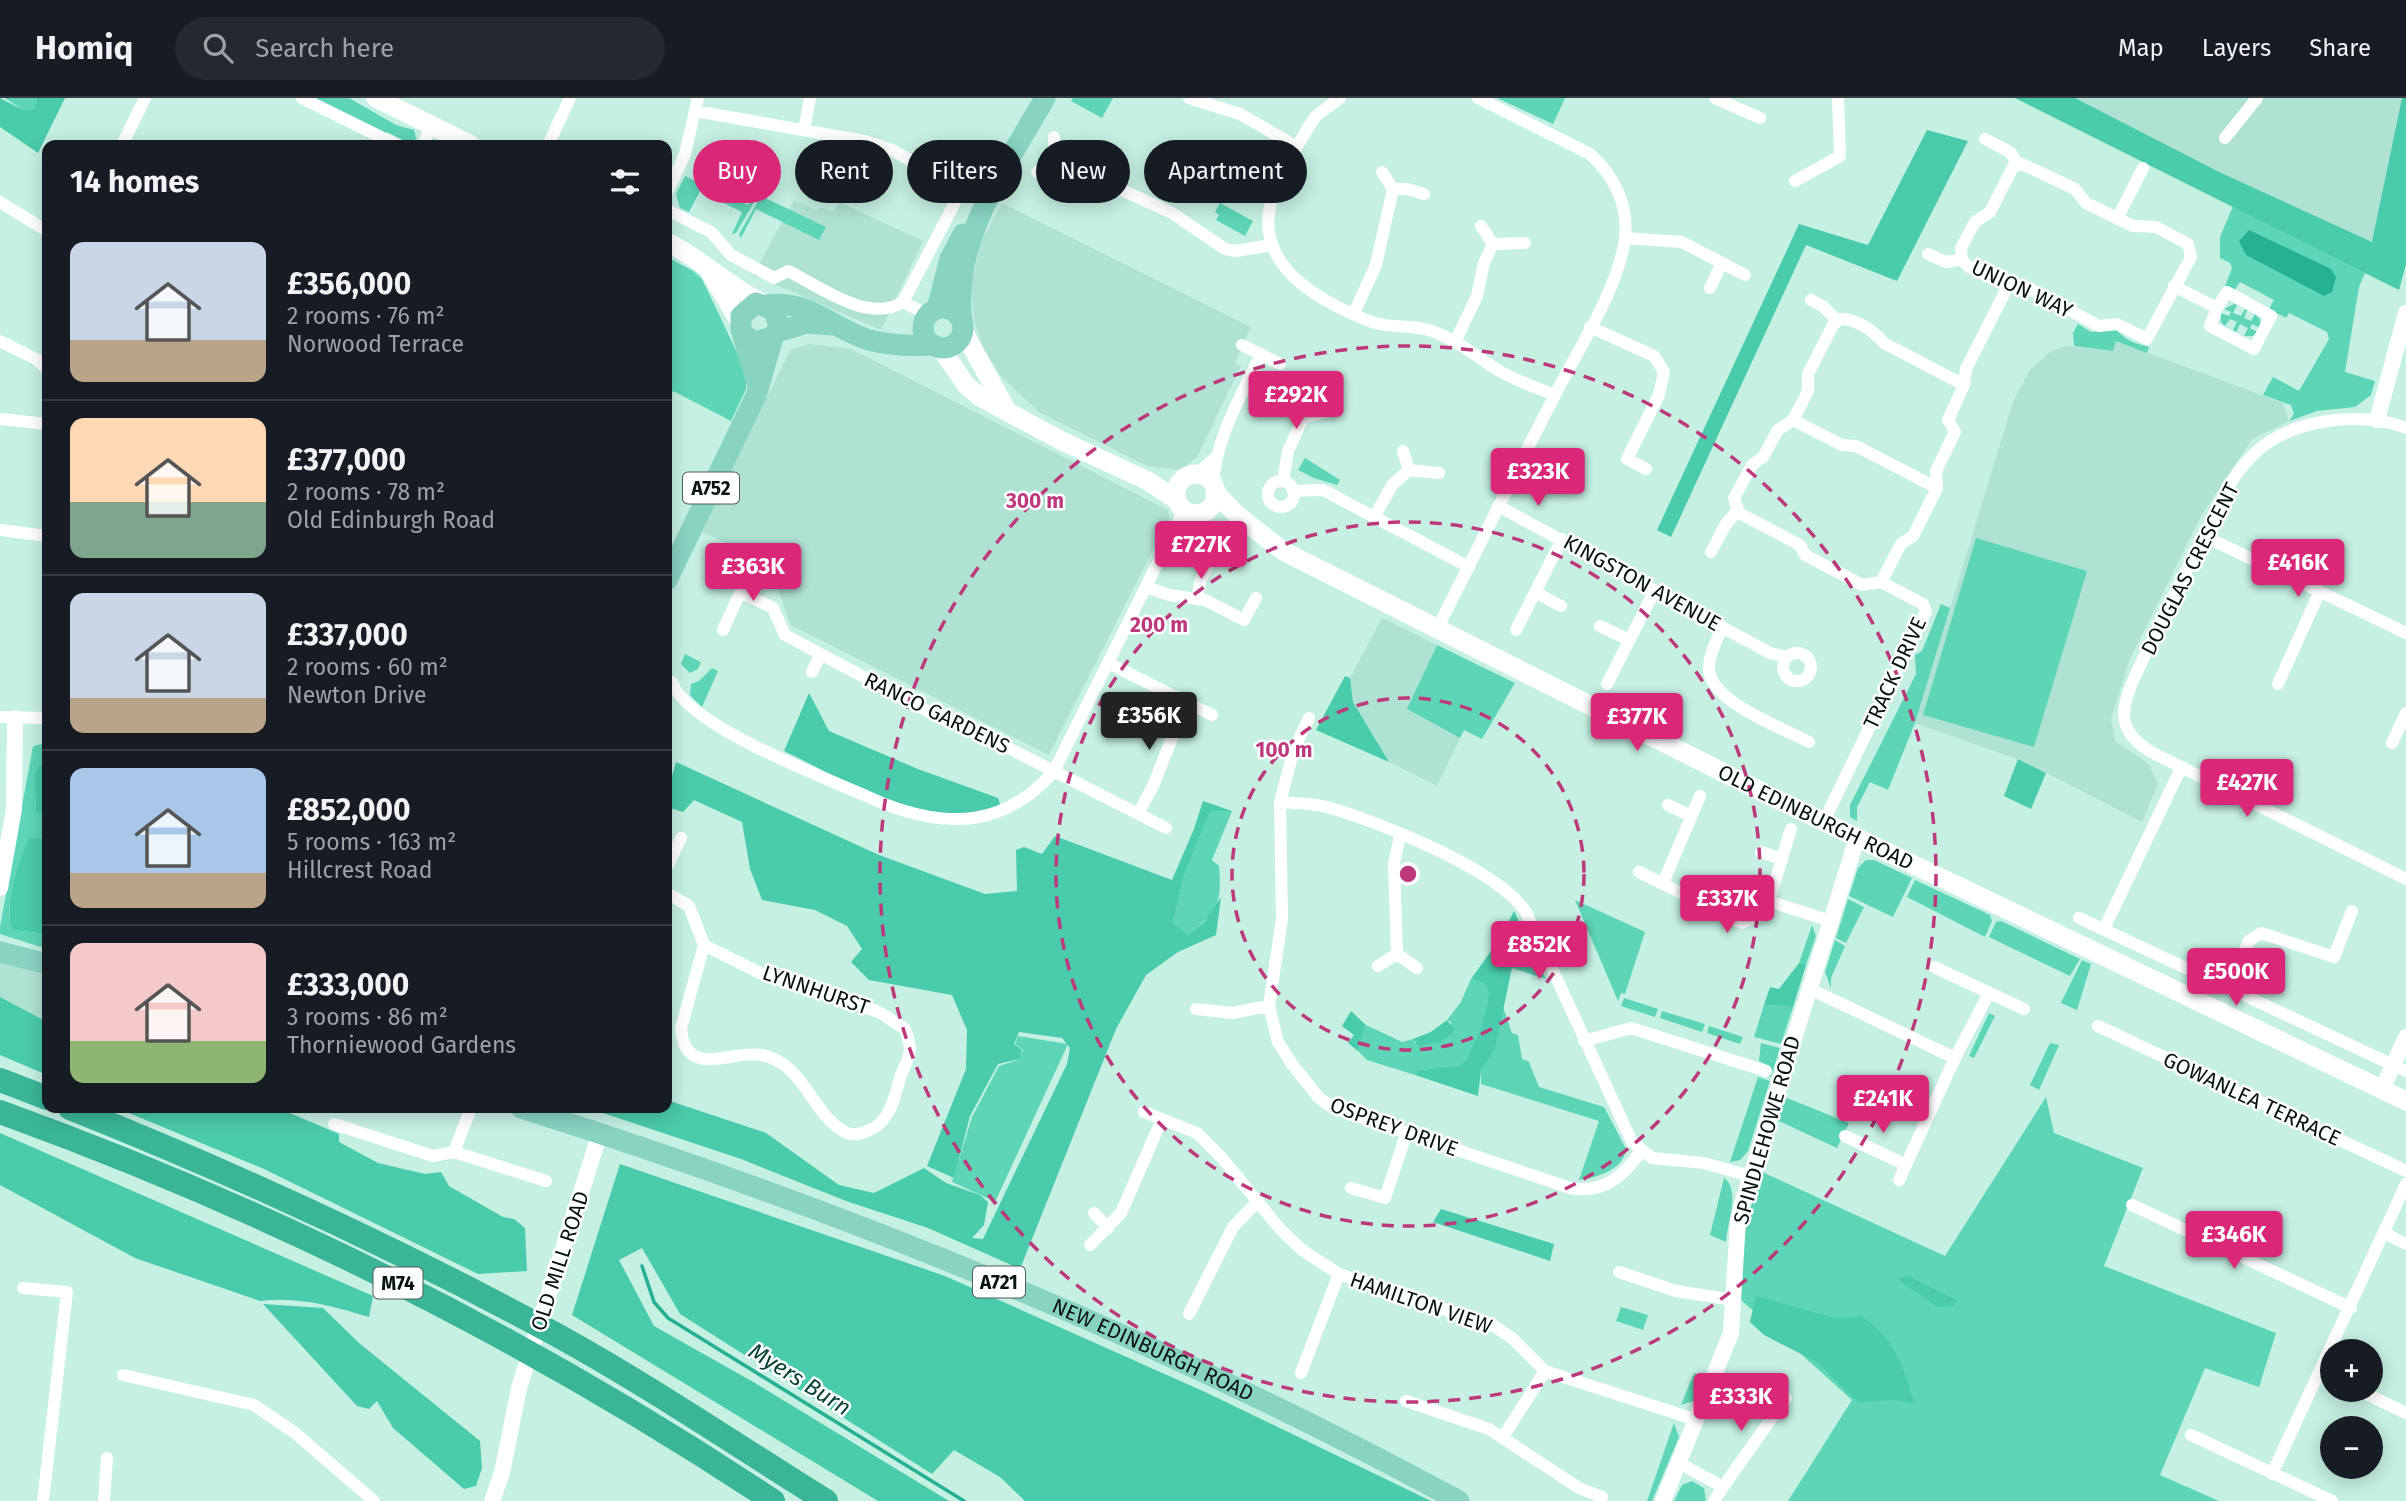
<!DOCTYPE html>
<meta charset="utf-8">
<style>
body{margin:0;font-family:"Fira Sans",sans-serif;background:#242831;color:#f1f3f6;height:100vh;display:flex;flex-direction:column;font-size:26px;white-space:nowrap}
*{box-sizing:border-box;margin:0}
p{font-size:23px;color:#9ea1a6}
.icon{flex:none;width:38px;height:38px;fill:none;stroke:currentColor;stroke-width:2;stroke-linecap:round;stroke-linejoin:round}
.map{position:relative;flex:1;overflow:hidden}
.drawer{position:absolute;left:42px;top:42px;width:630px;height:973px;display:flex;flex-direction:column;background:#171b24;border-radius:14px;box-shadow:0 4px 18px #0003}
.drawer>*{flex:none}
.top-card{position:absolute;left:693px;top:42px;width:665px;height:63px;display:flex;gap:14px}
.controls{position:absolute;left:2320px;top:1241px;display:grid;gap:14px}
.controls a{display:grid;place-items:center;width:63px;height:63px;border-radius:50%;background:#171b24;box-shadow:0 4px 18px #0003;font-size:35px}
.price{position:absolute;translate:-50% -60px;padding:0 16px;border-radius:7px;background:#db2777;color:#fff;font-size:23px;line-height:46px;filter:drop-shadow(0 2px 4px #0008)}
.price::after{content:'';position:absolute;left:50%;top:42px;width:21px;height:16px;margin-left:-10px;background:inherit;clip-path:polygon(0 0,100% 0,50% 100%)}
.price.on{background:#222;color:#fff}
ul{padding:0;list-style:none}
li{display:flex;align-items:center;gap:21px;height:175px;padding:0 28px}
li+li{border-top:2px solid #363941}
li span{display:grid;place-items:center;flex:none;width:196px;height:140px;border-radius:14px;color:#555}
li>.icon{margin-inline-start:auto}
span .icon{width:84px;height:84px;fill:#fffc;stroke-width:1}
li b{font-size:30px}
h2{display:flex;justify-content:space-between;align-items:center;height:84px;padding:0 28px;font-size:30px}
.tag{padding:0 24px;border-radius:32px;background:#171b24;box-shadow:0 4px 18px #0003;font-size:24px;line-height:63px}
.tag.on{background:#db2777;color:#fff}
header{display:flex;align-items:center;gap:42px;box-sizing:border-box;height:98px;padding:0 35px;background:#171b24;border-bottom:2px solid #363941}
header strong{font-size:33px}
nav{display:flex;gap:38px;margin-inline-start:auto;font-size:24px}
.search{width:490px;height:63px;background:#242831;display:flex;align-items:center;gap:18px;box-sizing:border-box;padding:0 24px;border-radius:38px;color:#9ea1a6;font-size:26px}
.map>svg:first-child{display:block}
</style>
<header>
<strong>Homiq</strong>
<div class="search"><svg class="icon" aria-label="search" viewBox="0 0 24 24"><circle cx="10" cy="10" r="6"/><path d="M15 15l6 6"/></svg>Search here</div>
<nav><a>Map</a><a>Layers</a><a>Share</a></nav>
</header>
<div class="map">
<svg width="2406" height="1403" viewBox="0 0 2406 1403">
<rect width="100%" height="100%" fill="#c5f0e2"/>
<!-- built -->
<path fill="#b0e2d3" d="M2015,0H2406V166L2399,192Z
M794,102L815,112L822,110L834,114L839,104L923,143L881,232L753,177Z
M1002,105L1251,229L1235,265L1241,268L1197,359L1181,372L1147,368L1039,314L1000,277L982,247L975,226L971,188L982,142Z
M2116,243L2283,305L2289,323L2252,341L2201,418L2129,563L2111,621L2116,644L2149,666L2158,686L2142,724L2023,663L1915,625L2013,304L2029,273L2050,254L2065,248L2113,253Z
M809,246L851,251L1168,412L1169,420L1049,657L791,527L766,460L757,459L702,434L790,252Z
M1382,520L1437,547L1407,611L1460,640L1437,688L1389,664L1353,604L1350,580Z
M0,864L47,878V938L0,918Z"/>
<!-- green -->
<path fill="#5dd5b6" d="M5,0H37L34,11L23,12Z
M312,0H349L396,27L414,32L416,41L409,45L387,34L385,37Z
M1073,0H1113L1102,20L1071,3Z
M1497,0H1565L1553,26Z
M685,78L748,107L755,94L759,96L736,135L732,136L742,114L700,93L689,114L680,110L676,96Z
M761,98L826,129L819,142L756,111L741,140L739,136Z
M1220,105L1253,123L1245,138L1216,122L1219,117L1215,114Z
M2233,108L2365,175L2359,189L2345,274L2375,283L2371,297L2355,309L2317,313L2289,323L2294,316L2291,307L2263,297L2273,279L2299,293L2329,241L2327,234L2289,215L2286,220L2269,211L2274,202L2240,184L2234,193L2225,188L2232,170L2230,165L2220,160V139Z
M667,159L693,173L702,181L744,269L746,281V291L731,323L673,293L667,303Z
M2234,206L2237,207L2233,215L2241,218L2245,211L2247,212L2244,220L2251,223L2255,216L2260,221V230L2252,226L2250,230L2258,234L2253,238H2244L2248,230L2240,226L2236,234L2233,232L2237,224L2230,221L2225,228L2221,224V215L2229,218L2231,214L2224,211Z
M2078,226L2091,234L2115,231C2129,244 2131,244 2149,249L2147,255L2116,243L2113,253L2074,248L2073,235Z
M1305,360L1340,382L1337,387L1314,380L1298,372Z
M1976,440L2087,473L2034,649L1923,617Z
M1941,506L1950,510L1915,625L1888,692L1870,684L1857,709V723L1850,719V707L1916,576L1915,557L1922,553Z
M1437,547L1515,585L1482,641L1464,632L1460,640L1407,611Z
M685,556L701,564L698,571L690,575L681,566Z
M712,570L718,573L702,609L690,597L691,586L699,583Z
M47,645V658L34,675L36,714L47,713V741L29,739C18,760 4,810 12,832L47,836V851L0,836V829L33,648Z
M1232,713L1212,762L1219,768C1222,806 1218,812 1188,837L1173,825L1184,778L1210,714Z
M1866,762H1874L1912,780L1893,819L1849,798L1858,770Z
M1915,782L1990,817L1992,823L1985,839L1907,799Z
M1848,801L1864,809L1846,845L1836,840Z
M1575,802L1645,834L1625,896L1621,895L1618,903Z
M2001,823L2080,861L2070,878L1989,839L1996,824Z
M1812,827L1816,838L1806,867L1799,865Z
M1527,840L1546,881L1512,870L1514,860L1525,858Z
M1835,842L1845,848L1831,880V890L1825,874Z
M2082,862L2091,866L2077,912L2061,905Z
M1471,881L1485,886C1486,889 1488,892 1489,896C1491,910 1472,964 1459,968C1448,971 1432,970 1419,972L1415,977L1367,962L1358,953L1366,927L1402,944L1413,941L1415,945L1452,925L1447,922L1461,904Z
M1624,900L1658,911L1655,919L1621,908Z
M1764,907L1793,909L1781,946L1754,939Z
M1503,909L1512,935L1518,937L1522,961L1529,964L1539,989L1604,1009L1626,1051C1624,1071 1597,1080 1579,1082L1599,1023L1481,986V973L1495,950Z
M1662,913L1705,926L1702,934L1660,920Z
M1989,915L1995,918L1974,960L1969,958Z
M1709,928L1743,939L1740,946L1707,935Z
M1018,938L1068,946L996,1102L998,1105L952,1084L972,1019L999,968L1017,962L1023,952L1015,946Z
M1761,945L1780,950L1771,979L1767,978L1769,968L1759,963Z
M2050,945L2059,947L2039,992L2030,987Z
M1758,979L1770,983L1748,1053L1740,1062L1730,1064Z
M2046,999L2054,1035L2143,1070L2104,1168L2276,1235L2259,1289L2205,1270L2160,1377L2219,1403H1788L1852,1302L1740,1201L1745,1132L1760,1073L1945,1158Z
M1787,1000L1849,1025L1837,1050L1777,1022L1784,1002Z
M1724,1080C1741,1092 1727,1125 1726,1144L1710,1137Z
M1621,1209L1648,1217L1643,1232L1616,1223Z
M1694,1275L1707,1278L1694,1303L1681,1307Z
M1674,1325L1679,1339L1652,1403H1647Z
M1692,1383L1704,1390L1706,1403H1674L1682,1387Z"/>
<!-- forest -->
<path fill="#4acbab" d="M0,0L23,12L34,11L37,0H65L38,55L0,29Z
M2015,0H2075L2219,74L2372,144L2402,0H2406V166L2399,192Z
M1927,32L1968,43L1897,183L1806,147L1671,439L1657,432L1799,126L1868,147Z
M1345,578L1350,580L1353,604L1389,664L1316,632Z
M809,595L829,633L918,671L998,700L1001,709C991,711 980,716 969,716C904,720 840,680 784,653Z
M47,658V713L36,715L34,675Z
M2018,661L2046,675L2031,711L2004,698Z
M676,664L879,757L985,796L1017,793L1016,752L1024,749L1042,756L1055,738L1172,782L1194,731L1203,703L1232,713L1210,714L1184,778L1173,825L1188,837L1204,824L1221,799L1216,837L1178,854L1146,877L1116,931L1020,1171L928,1130L846,1103L741,1061L588,1010H667V1002L766,1035L839,1087L874,1095L924,1070L946,1085L980,1097L988,1104L984,1127L972,1140L983,1141L1067,966L1070,950L1062,940L1019,934L1014,946L1022,952L1019,961L998,966L970,1018L954,1080L927,1068L966,971L967,932L952,897L869,882L851,864L862,851L847,828L815,812L762,802L750,771L742,724L694,702L683,714L667,709V696Z
M29,739L47,741V836L12,832C4,810 18,760 29,739Z
M1514,813L1527,840L1525,859L1514,860L1495,951L1481,973L1478,998L1415,977L1419,972L1460,968L1467,961L1481,931L1488,906L1489,896L1485,886L1471,881L1501,839Z
M1799,865L1806,867L1793,909L1764,907L1770,889L1779,891Z
M0,899L47,924V977L0,957Z
M1351,913L1366,927L1358,953L1348,945L1354,937L1342,928Z
M1447,922L1455,932L1441,944L1419,948L1413,941L1431,934Z
M117,1010H278L339,1036V1044L378,1065L425,1076L441,1074L449,1088L503,1119L514,1121L525,1130L527,1173L478,1176L264,1071Z
M0,1035L373,1198L369,1219C333,1208 297,1198 260,1203L135,1160L0,1087Z
M620,1066L945,1178L1205,1294L1431,1403H1025L1000,1379L954,1352L932,1376L680,1216L642,1150L619,1162L654,1228L755,1285L949,1403H878L572,1217Z
M1441,1111L1554,1146L1550,1163L1433,1124Z
M1908,1178L1958,1203L1954,1207L1938,1209L1897,1181Z
M1756,1198L1838,1221L1861,1218C1893,1239 1904,1268 1914,1305L1893,1302L1858,1304L1817,1264L1764,1237L1750,1224Z
M263,1206L323,1210L359,1245L480,1343L482,1370L476,1388L464,1391L393,1330L377,1303L369,1311L357,1308Z"/>
<!-- water -->
<path fill="#27b193" d="M2249,132L2331,171L2336,179L2332,194L2324,198L2246,157L2239,143Z"/>
<g fill="none" stroke-linecap="round" stroke-linejoin="round">
<!-- stream -->
<path stroke="#27b193" stroke-width="3.5" d="M642,1168L654,1204L668,1220L964,1403"/>
<!-- minor -->
<path stroke="#fff" stroke-width="12" d="M302,0L397,47
M1189,0L1240,16L1297,49
M1340,0L1316,18L1309,28C1296,51 1278,78 1271,104C1254,168 1319,203 1369,223C1389,231 1412,226 1432,233C1456,242 1475,257 1496,271C1514,282 1535,289 1555,297
M1715,0L1760,20
M695,13L865,43L892,52L962,91L903,204
M804,32L810,0
M2225,40L2257,0
M1985,41L2010,54L2018,67
M122,47L145,0
M423,47L431,28
M548,47L570,0
M1054,61L1172,115L1225,151L1236,153L1271,147
M2022,66L2075,91L2086,105L2133,128L2156,129L2188,146L2191,159L2147,241L2117,226L2099,228L2026,189L2008,188L1969,169L1962,162L1961,150L1975,124L1990,114L2013,69Z
M1037,74L1054,61V39
M1382,74L1393,91H1407L1424,96
M1795,83L1840,58L1838,0
M962,91L984,53
M667,94L685,56L698,0
M0,104L47,133
M667,112L711,134L731,157L774,180L788,173C821,189 868,226 903,204
M2117,121L2143,70
M1481,128L1493,146L1525,145
M1625,140L1682,144L1745,177
M1928,156L1946,164L1962,161
M2174,188L2217,210L2227,194L2271,218L2254,251L2210,228L2217,210
M1710,190L1722,165
M1811,202L1824,209L1837,223
M903,204L928,217
M1354,215L1376,167L1393,91
M1590,229L1654,258L1664,274L1659,297L1627,361L1646,371
M0,243L36,261L47,271
M1455,244L1477,198L1484,165L1493,146
M1242,247L1280,266
M1298,298L1305,319L1326,314
M0,321L47,326
M1793,322L1842,347L1856,348L1937,390
M2406,330C2359,312 2287,321 2251,359C2229,381 2218,409 2205,437C2190,467 2173,496 2159,528C2150,550 2123,594 2124,617C2125,635 2137,645 2151,654L2406,781
M1403,353L1409,372L1439,375
M1195,377L1215,360
M1283,383L1288,353L1304,318
M1268 396a13 13 0 1 1 26 0a13 13 0 1 1-26 0Z
M1213,388C1215,340 1241,299 1261,256
M1293,393L1323,392L1469,469
M1498,408L1770,555L1787,559
M1375,418L1392,387L1409,372
M0,432L47,438
M2204,438L2406,535
M1711,454L1726,426L1737,413
M1881,484L1901,446L1913,438L1937,390L1936,373L1955,334L1948,322L1964,287L1966,271L2008,188
M1146,489L1169,497L1205,502L1244,522L1256,500
M740,494L773,510L785,537L948,624L967,629L1166,730
M1535,494L1561,508
M1197,499L1201,481L1212,460
M1600,528L1629,542
M1722,530C1717,542 1708,558 1709,572C1712,605 1783,630 1809,644
M1437,531C1477,453 1515,374 1555,297C1578,251 1618,192 1625,141C1629,108 1614,77 1590,56L1478,0
M723,532L754,464
M1516,532L1562,441
M1783 569a14 14 0 1 1 28 0a14 14 0 1 1-28 0Z
M1108,565L1212,617
M812,574L821,556
M672,584C686,629 837,684 882,705C948,731 1006,729 1054,673L1184,412
M1607,586L1654,494
M2278,586L2320,493
M0,619L47,620
M1309,620L1294,651L1280,704L1282,821L1269,908L1278,944L1292,966L1319,1000L1333,1010L1570,1090C1603,1096 1623,1079 1641,1053
M2392,645L2406,615
M1280,704C1294,705 1309,705 1323,708C1373,721 1498,771 1526,814L1632,1044L1652,1060L1704,1065L1750,1078
M1668,707L1691,718
M1138,716L1153,688L1186,605
M1824,723L1926,513L1923,506L1881,484L1862,487L1805,457L1800,447L1739,415L1734,400L1752,367L1763,359L1778,332L1793,322L1808,293V276L1833,227L1840,221C1855,220 1874,233 1884,245L1964,287
M1761,754L1782,761
M667,769L681,740
M1639,774L1742,825L1762,817L1769,803L1830,823
M1663,785L1700,698
M667,795L689,808L704,847L681,930C685,983 732,951 762,957C806,966 812,1019 847,1035C854,1038 860,1036 867,1033C891,1025 894,999 901,977C904,970 909,960 910,952C910,946 907,937 905,931L879,914L762,876L704,847
M1769,803L1791,731
M2079,820L2406,973
M2104,831L2181,670
M1397,856L1394,766L1400,738
M1378,868L1397,856L1417,870
M1934,869L2024,911
M2228,887L2249,843L2261,835L2334,859L2352,813
M1810,891L1955,960L1899,1082
M1196,911L1232,915L1269,908
M2098,928L2406,1073
M1584,943L1631,930L1766,973
M1955,960L1989,895
M1144,1014L1197,1035L1222,1060L1280,1131L1302,1152L1339,1176L1494,1228L1512,1240L1545,1273L1697,1322
M334,1026L433,1058L454,1054L471,1010
M1845,1038L1906,1067
M454,1054L546,1083
M1351,1090L1385,1100L1406,1037
M2132,1107L2351,1210
M1094,1115L1108,1130
M2384,1135L2406,1146
M1090,1147L1121,1115L1162,1021
M1619,1174L1676,1193L1734,1202
M23,1190L67,1194L43,1403
M1189,1216L1233,1129L1257,1104
M1301,1275L1339,1176
M123,1277L254,1307L295,1335L374,1403
M2358,1292L2406,1315
M1406,1303L1489,1331L1579,1390L1602,1399
M2191,1337L2332,1403
M1503,1339L1545,1273
M1679,1365L1723,1389L1714,1403
M2272,1376L2406,1086
M1723,1389L1786,1300
M104,1403L107,1360"/>
<!-- tertiary -->
<path stroke="#fff" stroke-width="16" d="M2377,322L2406,215
M0,790L14,711L15,620
M2382,991L2406,939
M492,1403L502,1375L519,1290L600,1035
M1663,1403L1731,1235L1738,1123L1743,1103L1857,740"/>
<!-- secondary -->
<g stroke="#fff" stroke-width="19">
<path d="M376,0L471,47"/>
<path d="M667,144C701,161 728,188 762,205"/>
<path d="M711,176L740,224"/>
<path d="M963,233L1006,311"/>
<path d="M940,249L966,287L980,299L1062,343L1148,383L1177,402"/>
<circle cx="1196" cy="396" r="20"/>
<path id="s1" d="M1215,394L1237,417L1283,453L1766,696L2406,1003"/>
</g>
<!-- primary -->
<g stroke="#89d3c1" stroke-width="21">
<path d="M768,207C808,201 833,231 869,242C891,248 912,248 934,247"/>
<circle cx="943" cy="230" r="20"/>
<path d="M937,211L950,161L963,136"/>
<path d="M962,223C951,142 1007,67 1045,0"/>
<path d="M777,234L807,225L832,227"/>
<path d="M744,237L755,244L773,239L779,228L774,212L756,205L741,218V231L758,288"/>
<path d="M667,482L756,298L773,239"/>
<path d="M0,854L47,866"/>
<path id="s2" d="M521,1010C845,1112 1160,1241 1459,1403"/>
</g>
<!-- motorway -->
<path stroke="#3bb598" stroke-width="24" d="M0,982L47,1000
M70,1010C236,1076 398,1151 555,1236C648,1287 736,1347 826,1403
M0,1014C274,1113 530,1242 773,1403"/>
</g>
<!-- distance rings -->
<g fill="none" stroke="#be397c" stroke-width="3.5" stroke-dasharray="12 9">
<circle cx="1408" cy="776" r="176"/>
<circle cx="1408" cy="776" r="352"/>
<circle cx="1408" cy="776" r="528"/>
</g>
<g text-anchor="middle" stroke-width="5" stroke-linejoin="round" paint-order="stroke">
<!-- shield labels -->
<g fill="#fff" stroke="#515b58" stroke-width="2">
<rect x="683" y="374.5" width="56" height="31" rx="5"/>
<rect x="973" y="1168.5" width="52" height="31" rx="5"/>
<rect x="373.5" y="1169.5" width="49" height="31" rx="5"/>
</g>
<g font-size="19" font-weight="bold" fill="#061511">
<text x="711" y="397">A752</text>
<text x="999" y="1191">A721</text>
<text x="398" y="1192">M74</text>
</g>
<!-- street labels -->
<g font-size="21" fill="#061511" stroke="#fff">
<text transform="translate(2022 191) rotate(25)" y="7">UNION WAY</text>
<text transform="translate(2190 471) rotate(-63)" y="7">DOUGLAS CRESCENT</text>
<text transform="translate(1642 485) rotate(29)" y="7">KINGSTON AVENUE</text>
<text transform="translate(1895 575) rotate(-65)" y="7">TRACK DRIVE</text>
<text transform="translate(937 615) rotate(26)" y="7">RANCO GARDENS</text>
<text dy="7" stroke="none"><textPath href="#s1" startOffset="686">OLD EDINBURGH ROAD</textPath></text>
<text transform="translate(816 892) rotate(19)" y="7">LYNNHURST</text>
<text transform="translate(2252 1001) rotate(25)" y="7">GOWANLEA TERRACE</text>
<text transform="translate(1394 1029) rotate(20)" y="7">OSPREY DRIVE</text>
<text transform="translate(1767 1032) rotate(-74)" y="7">SPINDLEHOWE ROAD</text>
<text transform="translate(560 1163) rotate(-72)" y="7">OLD MILL ROAD</text>
<text transform="translate(1421 1205) rotate(19)" y="7">HAMILTON VIEW</text>
<text dy="7" stroke="none"><textPath href="#s2" startOffset="677">NEW EDINBURGH ROAD</textPath></text>
</g>
<!-- water labels -->
<g font-size="23" font-style="italic" fill="#094236" stroke="#fff">
<text transform="translate(800 1281) rotate(32)" y="8">Myers Burn</text>
</g>
</g>
<circle cx="1408" cy="776" r="10" fill="#be397c" stroke="#fff" stroke-width="3.5"/>
<g font-size="21" text-anchor="middle" font-weight="bold" fill="#be397c" stroke="#fff" stroke-width="5" stroke-linejoin="round" paint-order="stroke">
<text x="1035" y="410">300 m</text>
<text x="1159" y="534">200 m</text>
<text x="1284" y="659">100 m</text>
</g>
</svg>
<div class="controls">
<a>+</a>
<a>−</a>
</div>
<b class="price" style="left:1296px;top:333px">£292K</b>
<b class="price" style="left:1538px;top:410px">£323K</b>
<b class="price" style="left:1201px;top:483px">£727K</b>
<b class="price" style="left:2298px;top:501px">£416K</b>
<b class="price" style="left:753px;top:505px">£363K</b>
<b class="price on" style="left:1149px;top:654px">£356K</b>
<b class="price" style="left:1637px;top:655px">£377K</b>
<b class="price" style="left:2247px;top:721px">£427K</b>
<b class="price" style="left:1727px;top:837px">£337K</b>
<b class="price" style="left:1539px;top:883px">£852K</b>
<b class="price" style="left:2236px;top:910px">£500K</b>
<b class="price" style="left:1883px;top:1037px">£241K</b>
<b class="price" style="left:2234px;top:1173px">£346K</b>
<b class="price" style="left:1741px;top:1335px">£333K</b>
<div class="top-card">
<a class="tag on">Buy</a>
<a class="tag">Rent</a>
<a class="tag">Filters</a>
<a class="tag">New</a>
<a class="tag">Apartment</a>
</div>
<section class="drawer">
<h2>14 homes<svg class="icon" aria-label="filters" viewBox="0 0 24 24"><path d="M4 7h16M4 17h16"/><circle cx="9" cy="7" r="2"/><circle cx="15" cy="17" r="2"/></svg></h2>
<ul>
<li><span style="background:linear-gradient(#c9d6e8 70%,#b9a48a 0)"><svg class="icon" aria-label="home" viewBox="0 0 24 24"><path d="M3 11l9-7 9 7M6 9v11h12V9"/></svg></span><div><b>£356,000</b><p>2 rooms · 76 m²</p><p>Norwood Terrace</p></div></li>
<li><span style="background:linear-gradient(#ffd9b3 60%,#7fa58c 0)"><svg class="icon" aria-label="home" viewBox="0 0 24 24"><path d="M3 11l9-7 9 7M6 9v11h12V9"/></svg></span><div><b>£377,000</b><p>2 rooms · 78 m²</p><p>Old Edinburgh Road</p></div></li>
<li><span style="background:linear-gradient(#c9d6e8 75%,#b9a48a 0)"><svg class="icon" aria-label="home" viewBox="0 0 24 24"><path d="M3 11l9-7 9 7M6 9v11h12V9"/></svg></span><div><b>£337,000</b><p>2 rooms · 60 m²</p><p>Newton Drive</p></div></li>
<li><span style="background:linear-gradient(#a9c7e8 75%,#b9a48a 0)"><svg class="icon" aria-label="home" viewBox="0 0 24 24"><path d="M3 11l9-7 9 7M6 9v11h12V9"/></svg></span><div><b>£852,000</b><p>5 rooms · 163 m²</p><p>Hillcrest Road</p></div></li>
<li><span style="background:linear-gradient(#f6c9c9 70%,#8fb573 0)"><svg class="icon" aria-label="home" viewBox="0 0 24 24"><path d="M3 11l9-7 9 7M6 9v11h12V9"/></svg></span><div><b>£333,000</b><p>3 rooms · 86 m²</p><p>Thorniewood Gardens</p></div></li>
</ul>
</section>
</div>
